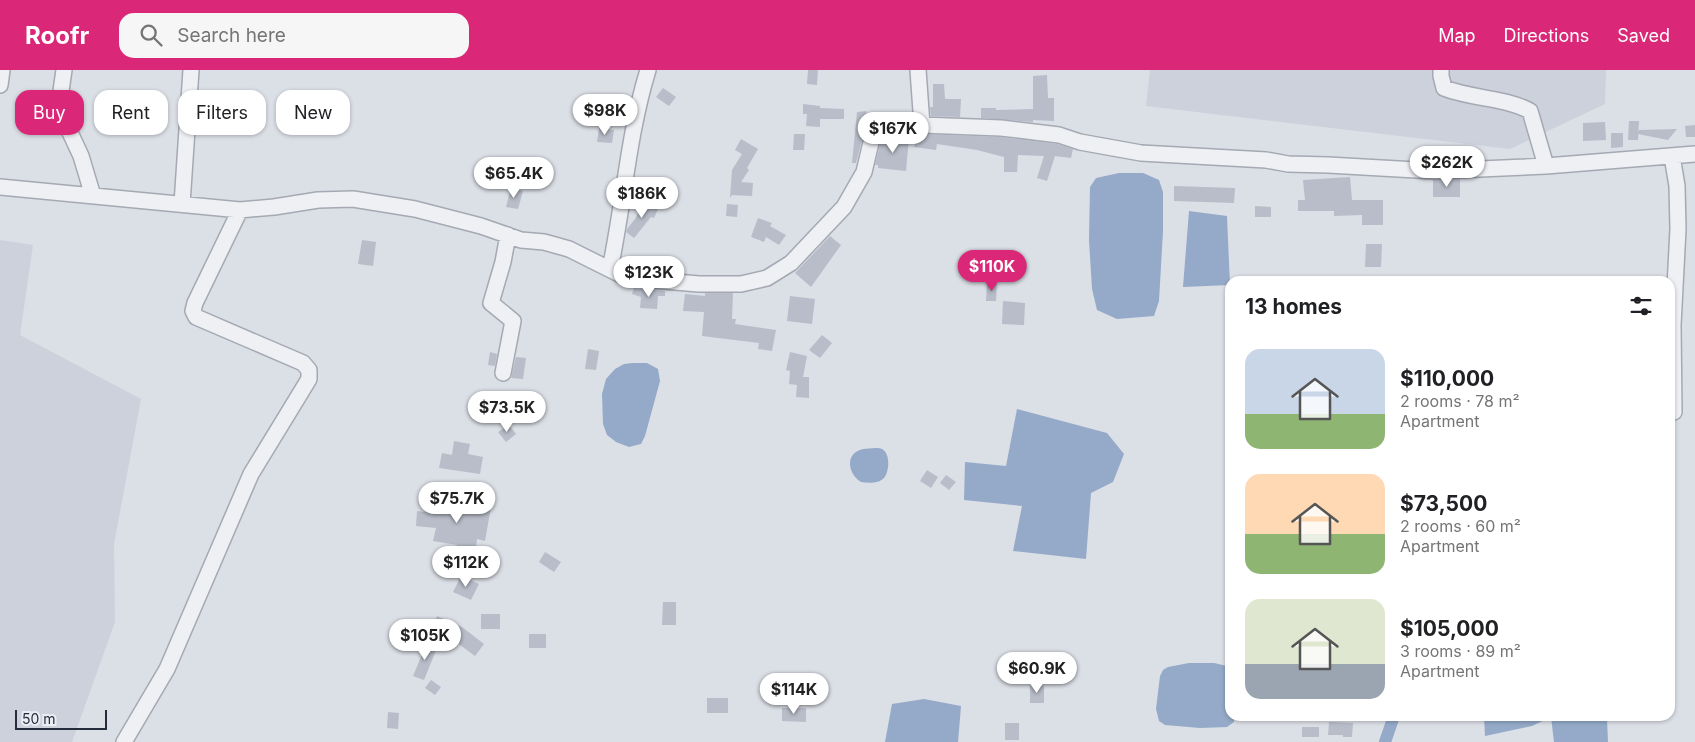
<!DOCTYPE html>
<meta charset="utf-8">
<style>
body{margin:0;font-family:Inter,sans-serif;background:#f6f6f6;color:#202124;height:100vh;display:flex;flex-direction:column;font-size:19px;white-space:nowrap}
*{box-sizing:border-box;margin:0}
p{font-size:16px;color:#757577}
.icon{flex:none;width:28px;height:28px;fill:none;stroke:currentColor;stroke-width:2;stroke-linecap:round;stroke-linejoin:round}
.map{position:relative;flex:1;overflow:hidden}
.panel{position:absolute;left:1225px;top:206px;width:450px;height:445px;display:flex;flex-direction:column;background:#fff;border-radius:15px;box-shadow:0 1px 4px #0004}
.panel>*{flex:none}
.top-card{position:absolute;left:15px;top:20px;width:475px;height:45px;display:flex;gap:10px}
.scale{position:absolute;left:15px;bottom:12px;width:92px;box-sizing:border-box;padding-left:5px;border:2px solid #252c3c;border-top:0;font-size:14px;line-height:18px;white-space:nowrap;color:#252c3c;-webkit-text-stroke:4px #eaeef4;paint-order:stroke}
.price{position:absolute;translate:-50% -42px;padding:0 11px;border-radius:18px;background:#fff;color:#222;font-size:16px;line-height:32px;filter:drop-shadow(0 1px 2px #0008)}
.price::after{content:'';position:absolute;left:50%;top:30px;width:15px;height:11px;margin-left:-8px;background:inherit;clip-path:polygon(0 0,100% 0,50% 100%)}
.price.selected{background:#db2777;color:#fff}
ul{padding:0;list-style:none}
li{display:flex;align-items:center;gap:15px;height:125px;padding:0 20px}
li span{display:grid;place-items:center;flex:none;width:140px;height:100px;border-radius:15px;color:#555}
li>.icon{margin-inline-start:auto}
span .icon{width:60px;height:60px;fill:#fffc;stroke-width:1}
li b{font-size:21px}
h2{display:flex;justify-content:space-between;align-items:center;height:60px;padding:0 20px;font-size:21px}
.pill{padding:0 18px;border-radius:15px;background:#fff;box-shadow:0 1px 4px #0004;font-size:18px;line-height:45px}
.pill.selected{background:#db2777;color:#fff}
header{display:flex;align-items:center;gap:30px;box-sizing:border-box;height:70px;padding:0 25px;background:#db2777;color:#fff}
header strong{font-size:24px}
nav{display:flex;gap:28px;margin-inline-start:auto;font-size:18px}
.search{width:350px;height:45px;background:#f6f6f6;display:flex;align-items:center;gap:12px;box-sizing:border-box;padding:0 18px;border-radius:15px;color:#757577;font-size:19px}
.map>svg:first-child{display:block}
</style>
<header>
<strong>Roofr</strong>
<div class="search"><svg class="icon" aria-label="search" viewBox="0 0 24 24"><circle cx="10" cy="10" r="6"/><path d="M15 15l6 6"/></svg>Search here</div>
<nav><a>Map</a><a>Directions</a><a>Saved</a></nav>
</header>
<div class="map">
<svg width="1695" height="672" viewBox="0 0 1695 672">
<rect width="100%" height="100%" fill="#dbdfe6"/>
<!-- built -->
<path fill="#cdd1db" d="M1150,0H1606L1605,34L1510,79L1146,36Z
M0,170L33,175L20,265L141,329L114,474L115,552L72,672H0Z"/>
<!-- water -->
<path fill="#94aac8" d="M1119,103H1143L1159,110L1163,122V161L1159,231L1154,246L1117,249L1097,240L1092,219L1089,170L1090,117L1096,108Z
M1189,141L1227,146L1230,215L1183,217Z
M633,293H647L658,299L660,311L645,366L641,374L629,377L616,372L607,365L603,354L602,324L606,309L615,299L624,294Z
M1017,339L1107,363L1124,384L1113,412L1091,423L1086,489L1013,481L1022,436L964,430L965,392L1006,396Z
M863,379C868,379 877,377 882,379C891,384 889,402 884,408C878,414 868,413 861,412C847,403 845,383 863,379Z
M1189,593H1214L1227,596L1230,603V646H1234V652L1227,657L1200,658L1165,655L1159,651L1156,639L1160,606L1163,600L1168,597Z
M924,629L961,636L958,672H885L892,634Z
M1484,646H1599L1607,649L1608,672H1554L1551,647L1532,656L1485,666Z"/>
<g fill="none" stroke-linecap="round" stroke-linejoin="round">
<!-- canal -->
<path stroke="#94aac8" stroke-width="12" d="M1385,672L1394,646"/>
</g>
<!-- building -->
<path fill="#b8bdc9" d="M808,0H818L817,15L807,14Z
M1047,5L1048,28H1054V51L1033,50V52L981,48V38H996V40L1033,39V6Z
M933,14H944L945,29H961L960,47L931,46L930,37H933Z
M663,18L676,27L669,36L656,27Z
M803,34L820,36V38L844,39V49H820V57L806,56L807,44H803Z
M866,41L868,56L864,62L856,93H852L857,42Z
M1629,51H1639L1638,70H1628Z
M1605,52L1606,70L1583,71V53Z
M1695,55V67H1686L1685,56Z
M599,58L614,60L612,73L597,72Z
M1677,59L1668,70L1638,64L1639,60Z
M1611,63H1623V77L1611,78Z
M794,64H805L804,80H793Z
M922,64L1000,67L1057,74L1073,79L1071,88L1055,86L1047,111L1037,108L1044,86L1018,85L1017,102H1004V87L977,80L937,74L936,80L914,77L919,65Z
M888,67L909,68L906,101L878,98V95H875L881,70Z
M741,69L758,79L747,98L749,100L741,112L753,113L752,126L732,125L730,128L732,100L742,84L735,80Z
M1350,107L1352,130H1383V155H1362V145L1334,146V141H1298V130H1305L1303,110Z
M1460,109V127H1433V110Z
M1174,116L1235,118L1234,133L1174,131Z
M511,118L523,121L518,139L506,137Z
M644,132L658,139L654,148L651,147L634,168L626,162L627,159L635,149Z
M727,134L738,135L737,147L726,146Z
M1255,136L1271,137V147H1255Z
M758,148L772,153L770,156L786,165L779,175L766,167L764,172L751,167Z
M830,166L841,175L811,217L795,203Z
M362,170L376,172L373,196L358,194Z
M1366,174H1382L1381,197H1365Z
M987,212H997L996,231H986Z
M634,218L665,221V226H658L657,239L640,238L641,227L632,224Z
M705,223H733L732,249H736L735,254L776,260L772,281L758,279L759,273L702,266L704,242L683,241L685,224L705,226Z
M790,226L815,229L812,254L787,251Z
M1003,231L1025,233L1024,255L1002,254Z
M822,265L832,273L820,288L809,280Z
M588,279L599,281L596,300L585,299Z
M490,282L497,284L495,296L488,295Z
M790,282L807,286L803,307H809V328L796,327L797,315L789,314L790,301L786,300Z
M516,287L526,288L523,309L511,308Z
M489,326H504L503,343L489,342Z
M509,355L516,364L506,372L498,362Z
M454,371L470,374L468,384L483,387L480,404L439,398L442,383L452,385Z
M927,400L938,407L931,418L920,411Z
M946,405L956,412L949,420L940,413Z
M436,427L491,437L485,471L477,469L475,485L456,482L457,475L433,471L436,458L416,456L417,441L433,443Z
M545,482L561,492L554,502L539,492Z
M461,506L479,514L471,530L453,522Z
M663,532H676V555H662Z
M481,544H500V559H481Z
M437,546L462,557L484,574L475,586L433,555Z
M529,564H546V578H529Z
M428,570L437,578L424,610L413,606Z
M431,610L441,617L435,625L425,618Z
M1030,616H1044V633H1030Z
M707,628H728V643H707Z
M782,638H806V652L782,651Z
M388,642L399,643L398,659L387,658Z
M1329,652L1353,653L1352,667H1343V665H1328Z
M1005,653H1019V670H1005Z
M1302,657H1319V667H1302Z"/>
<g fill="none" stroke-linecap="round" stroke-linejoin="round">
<!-- minor casing -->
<g stroke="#a4a9b3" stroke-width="18">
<path id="minor" d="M64,0L59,35L61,43L81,86L93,126
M918,0L922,55
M1441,0V6L1444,18C1472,29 1504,27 1530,41L1546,96
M0,15L2,0
M1672,86L1677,116L1678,159L1673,255L1674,342
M0,117L240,140L274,137L318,130L353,129L415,139L481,156L521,170L544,172L569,179L627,208L699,214H741L767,208L791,193L844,137L864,102L873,64L885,58L922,55L1001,58L1059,65L1080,72L1141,83L1266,90L1288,94L1328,95L1434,101L1546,96L1695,84
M182,134L191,0
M610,199C624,133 628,65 648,0
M503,303L513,251L491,233L503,192L508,165
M124,672L167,599L251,404L309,309V300L303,293L196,247L193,241L195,233L240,140"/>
</g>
<!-- minor -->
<use href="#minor" stroke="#eef0f4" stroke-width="15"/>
</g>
</svg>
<div class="scale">50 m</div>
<b class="price" style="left:605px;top:66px">$98K</b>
<b class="price" style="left:893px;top:84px">$167K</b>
<b class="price" style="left:1447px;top:118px">$262K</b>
<b class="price" style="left:514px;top:129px">$65.4K</b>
<b class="price" style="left:642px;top:149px">$186K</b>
<b class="price selected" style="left:992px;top:222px">$110K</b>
<b class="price" style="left:649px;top:228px">$123K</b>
<b class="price" style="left:507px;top:363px">$73.5K</b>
<b class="price" style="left:457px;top:454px">$75.7K</b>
<b class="price" style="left:466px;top:518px">$112K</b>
<b class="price" style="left:425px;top:591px">$105K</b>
<b class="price" style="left:1037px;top:624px">$60.9K</b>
<b class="price" style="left:794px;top:645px">$114K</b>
<div class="top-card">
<a class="pill selected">Buy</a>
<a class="pill">Rent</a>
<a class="pill">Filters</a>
<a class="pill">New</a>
</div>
<section class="panel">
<h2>13 homes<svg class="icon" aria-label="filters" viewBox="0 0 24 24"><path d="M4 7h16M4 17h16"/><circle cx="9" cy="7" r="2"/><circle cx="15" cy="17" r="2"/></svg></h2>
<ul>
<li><span style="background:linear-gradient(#c9d6e8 65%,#8fb573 0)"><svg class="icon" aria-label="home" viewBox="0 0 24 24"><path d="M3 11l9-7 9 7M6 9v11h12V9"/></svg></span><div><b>$110,000</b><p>2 rooms · 78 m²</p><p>Apartment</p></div></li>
<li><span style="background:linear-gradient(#ffd9b3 60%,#8fb573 0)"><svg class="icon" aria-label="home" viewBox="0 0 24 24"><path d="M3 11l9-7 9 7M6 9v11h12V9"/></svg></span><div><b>$73,500</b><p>2 rooms · 60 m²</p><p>Apartment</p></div></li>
<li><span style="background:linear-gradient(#dfe7d0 65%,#9aa5b1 0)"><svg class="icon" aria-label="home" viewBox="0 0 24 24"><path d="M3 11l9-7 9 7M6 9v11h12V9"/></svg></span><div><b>$105,000</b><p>3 rooms · 89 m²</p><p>Apartment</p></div></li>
</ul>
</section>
</div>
